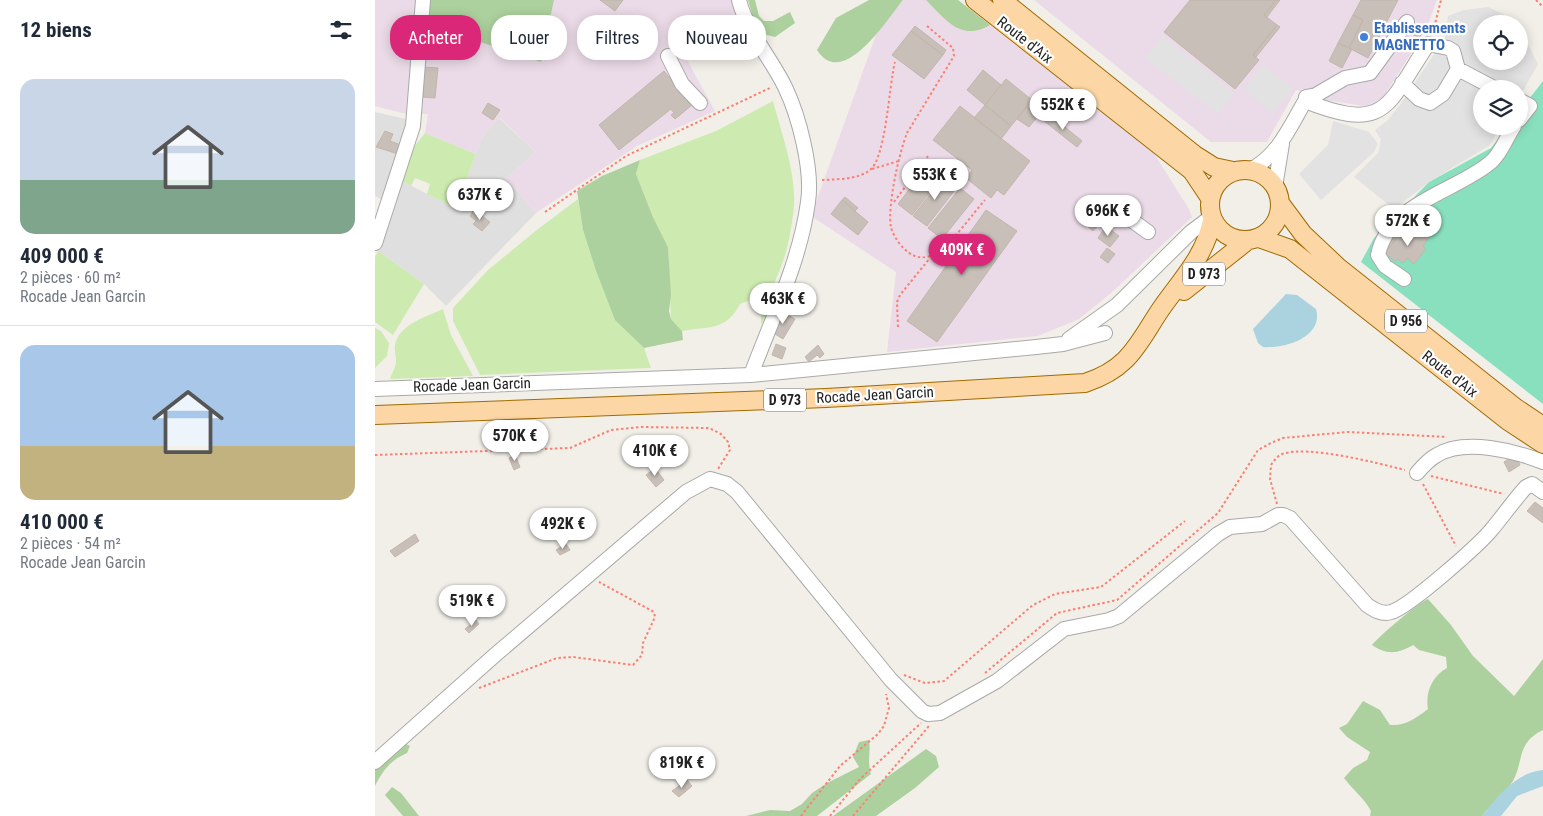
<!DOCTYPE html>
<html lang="fr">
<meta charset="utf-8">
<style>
body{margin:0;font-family:"Roboto Condensed",sans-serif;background:#f2f2f3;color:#1f2937;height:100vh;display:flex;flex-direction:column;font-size:19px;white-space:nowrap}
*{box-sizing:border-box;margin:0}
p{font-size:16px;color:#747a83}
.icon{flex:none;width:28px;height:28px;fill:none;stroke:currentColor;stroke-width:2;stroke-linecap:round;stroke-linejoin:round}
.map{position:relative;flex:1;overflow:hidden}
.sheet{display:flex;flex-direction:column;background:#fff;width:375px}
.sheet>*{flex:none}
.banner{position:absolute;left:15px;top:15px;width:475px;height:45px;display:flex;gap:10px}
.fabs{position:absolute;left:1098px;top:15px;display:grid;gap:10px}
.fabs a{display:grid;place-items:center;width:55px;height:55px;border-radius:50%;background:#fff;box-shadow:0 2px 12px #0003;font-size:25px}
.price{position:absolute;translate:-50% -42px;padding:0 11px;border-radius:18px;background:#fff;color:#222;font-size:16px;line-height:32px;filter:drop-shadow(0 1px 2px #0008)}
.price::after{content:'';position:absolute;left:50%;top:30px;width:15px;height:11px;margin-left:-8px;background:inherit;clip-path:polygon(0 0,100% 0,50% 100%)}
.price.active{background:#db2777;color:#fff}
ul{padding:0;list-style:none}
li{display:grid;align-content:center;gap:10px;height:265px;padding:0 20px}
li+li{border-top:1px solid #e0e1e3}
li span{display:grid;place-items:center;height:155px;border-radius:15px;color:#555}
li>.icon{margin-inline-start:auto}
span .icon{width:90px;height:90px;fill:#fffc;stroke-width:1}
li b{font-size:21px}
h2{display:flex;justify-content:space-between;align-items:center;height:60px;padding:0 20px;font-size:21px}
.chip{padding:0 18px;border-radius:20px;background:#fff;box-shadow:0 2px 12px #0003;font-size:18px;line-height:45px}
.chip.active{background:#db2777;color:#fff}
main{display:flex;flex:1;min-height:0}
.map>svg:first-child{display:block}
</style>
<main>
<section class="sheet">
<h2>12 biens<svg class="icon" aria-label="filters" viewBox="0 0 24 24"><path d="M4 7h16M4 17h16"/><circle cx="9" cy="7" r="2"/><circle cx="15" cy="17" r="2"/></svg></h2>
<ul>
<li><span style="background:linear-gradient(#c9d6e8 65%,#7fa58c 0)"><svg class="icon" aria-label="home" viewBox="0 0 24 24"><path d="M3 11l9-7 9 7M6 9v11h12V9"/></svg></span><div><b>409 000 €</b><p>2 pièces · 60 m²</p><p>Rocade Jean Garcin</p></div></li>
<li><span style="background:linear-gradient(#a9c7e8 65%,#c2b280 0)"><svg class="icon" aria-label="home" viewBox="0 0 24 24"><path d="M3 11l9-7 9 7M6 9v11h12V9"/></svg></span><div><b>410 000 €</b><p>2 pièces · 54 m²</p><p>Rocade Jean Garcin</p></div></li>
</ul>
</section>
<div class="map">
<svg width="1168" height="816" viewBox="0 0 1168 816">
<rect width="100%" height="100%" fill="#f2efe9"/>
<!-- residential -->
<path fill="#e0dfdf" d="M0,112L35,120L10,201L0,196Z
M124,118L161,152L131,178L161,213L71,306L49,284L3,251L25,180L80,208L108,136Z"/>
<!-- industrial -->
<path fill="#ebdbe8" d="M0,0H44L43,22L87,34L166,62L179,0H359L366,22L311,58L340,111L262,146L161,213L131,178L161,152L125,118L108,136L101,154L50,133L53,114H31L0,106Z
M528,0H583L778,152L814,209L817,217L735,294L704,319L663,336L512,352L521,272L436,216L502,32Z
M659,0H1062L1051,30L1009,96L996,107L950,100L921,90L892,142H836Z"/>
<!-- grass -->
<path fill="#cdebb0" d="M398,101C407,135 424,180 418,215C416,230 413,249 407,264C400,282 393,295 394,315L386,324V303L378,299L365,304C351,331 335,326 307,331L296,319L293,247L278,217L261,174L265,160L341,131Z
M50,133L101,154L80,208L52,194L55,184L40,178L36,186L25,180L39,147Z
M203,199L208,230L221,271L240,319L269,348L276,368L105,375L78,321V308L113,270L163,229Z
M3,251L49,284L18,335L0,322V257Z
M68,309L76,335L98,376L15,379C17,373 21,367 21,361C21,355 19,350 20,345C24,324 51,317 68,309Z
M0,328L6,331L14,343L12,356L0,368Z"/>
<!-- forest -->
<path fill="#add19e" d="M55,0H179L166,62L53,25Z
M373,0H380L384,16L389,21H398L415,12L420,23L400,37L388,34L379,20Z
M494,0H528C513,18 468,91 442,50L461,18Z
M551,0H583L615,25C586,42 571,20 551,0Z
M265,160L261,174L278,217L293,247L296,295L294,311L296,319L307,331L308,340L269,348L240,320L221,271L208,230L202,191L227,176Z
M1053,599L1076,625L1098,656L1139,696L1168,659V730C1141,743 1149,761 1138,781C1130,793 1116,804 1107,816H995L996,811C989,798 978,790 969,778L978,768L992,760L995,752L972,737L964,728L972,724L988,701L1005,710L1015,725C1031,726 1041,718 1053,709C1050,693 1057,676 1072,668L1071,657L1044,650L1038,645C1023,654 1012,655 997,645C1003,637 1043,603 1053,599Z
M494,740C496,752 492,761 496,774L442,816H371L395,810L415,811L427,804L437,793L452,783L484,767L478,757L484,742Z
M29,743L35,746L32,753C16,760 8,770 0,786V767Z
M551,749L561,756L564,767L540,788L501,816H458Z
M17,787L26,793L44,816H28L10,795Z"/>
<!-- pitch -->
<path fill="#88e0be" d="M1168,81V404L986,262L999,238L1054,182L1116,148Z"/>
<!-- parking -->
<path fill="#e2e2e2" d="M1113,7L1128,14L1140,24H1106V61H1144V27L1163,64L1144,98V89H1106V126H1126L1115,145L1054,182L1019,209L979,177L1003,153L1006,140L1000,130L1013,120L1027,102L1070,38L1073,16L1089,10Z
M788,37L860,93L843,114L770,58Z
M888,65L918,88L898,114L869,89Z
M958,121L994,132L1003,144L999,152L946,200L924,174L953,145Z"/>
<!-- water -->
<path fill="#aad3df" d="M911,294L922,295L941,309C949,337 910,349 888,347L883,343L878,329Z
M1168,770V786L1142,796L1126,816H1107C1123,796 1140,773 1168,770Z"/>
<!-- building -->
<path fill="#c7bfb8" stroke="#c4b6ab" d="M225,0H248L240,11Z
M815,0H901L889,15L902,25L878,55L884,60L860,89L789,32Z
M901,0H905L892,17L889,15Z
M986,0H1023L993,58L974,48L988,20L978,15Z
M978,15L988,20L974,48L963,43Z
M1040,24L1049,29L1044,38L1035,33Z
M902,25L905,27L881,57L878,55Z
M540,26L571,50L568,55L536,31Z
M536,31L568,55L549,79L517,55Z
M963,43L977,49L967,68L954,61Z
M49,67L63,68L60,98L46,97Z
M608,70L626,85L610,105L592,90Z
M289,71L317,105L300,119L296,115L299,113L296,109L244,150L224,125Z
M631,79L657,100L636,126L610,105Z
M659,98L676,112L668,121L651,107Z
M113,103L125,110L118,120L107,113Z
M610,105L636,126L626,139L599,118Z
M585,106L655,161L629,195L622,190L616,198L591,178L597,170L558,140Z
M651,107L663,116L654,127L642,119Z
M674,114L707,141L702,147L669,121Z
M10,131L18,134L15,141L26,145L23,154L1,147Z
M554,164L568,175L537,215L523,204Z
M569,176L583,186L552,226L538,216Z
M585,188L599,199L567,239L553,228Z
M470,197L483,208L480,211L467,200Z
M467,200L493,222L483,235L456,214Z
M712,207L729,219L718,231L703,218Z
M99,210L115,222L107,231L98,224L101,221L95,216Z
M611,210L642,231L562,342L532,321Z
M731,226L744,236L735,247L723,238Z
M1027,227L1033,232L1032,234L1027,231L1010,253L1008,251Z
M1044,227L1055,236L1048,246L1051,249L1039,264L1032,258L1028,263L1022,259L1020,261L1010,253L1027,231L1036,237Z
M732,248L740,254L733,263L725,257Z
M407,312L420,319L408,339L395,331Z
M401,344L411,348L407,359L397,355Z
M443,345L449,354L445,358L442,355L434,362L430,357Z
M1140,454L1145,465L1134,472L1129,462Z
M140,455L145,467L139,470L134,458Z
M280,468L289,480L281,487L271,475Z
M1160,502L1168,508V523L1152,511Z
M40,534L44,541L20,557L15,551Z
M191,544L195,550L185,555L181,550Z
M101,620L104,624L94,633L90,629Z
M312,780L317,786L304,797L297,791Z"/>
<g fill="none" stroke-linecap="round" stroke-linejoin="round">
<!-- minor casing -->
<g stroke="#a9a9a9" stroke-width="16">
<path id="minor" d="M364,0C372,32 396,58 410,87C424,116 438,170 433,202C425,262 397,318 376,375
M293,56L307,84L325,103
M1083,69L1121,89
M931,97L941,95L970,78L995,73L1032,22
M1144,100L1155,106L1144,120
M875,170C903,156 915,127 930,101C1012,133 1011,107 1053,44L1073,48L1078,51L1083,69L1068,94L1055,103L1044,99L1027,83
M900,187L907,144
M733,203L773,232
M0,243L38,126L48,0
M1029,279L1010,266L1003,255C1014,202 1081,192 1116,162C1127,152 1131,138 1139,126
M694,339L742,305L816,232L836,217
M0,389L376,375L661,347L688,344L730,333
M1042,473C1048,466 1054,459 1062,455C1090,438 1140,451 1168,462
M0,762L120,655L311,492L335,479L352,484L362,492L516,680L547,711L553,714L565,713L622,681L689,629L734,620L744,616L843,534L855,527L887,524L903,515H908L915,518L992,605C999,610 1007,615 1016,612C1033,608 1105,544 1117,529C1129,515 1139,500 1151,487L1157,484L1168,492"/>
</g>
<!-- major casing -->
<g stroke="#a06b00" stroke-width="20">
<path id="major" d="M600,0L817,171L835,198
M627,0L820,155L839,167L858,171
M835 205a35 35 0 1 1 70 0a35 35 0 1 1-70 0Z
M905,203L928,234L963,267L1141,408L1168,426
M884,238L915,249L1133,421L1168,444
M809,291L872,241
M0,415L451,398L710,383C725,378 739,371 750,360C766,344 775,324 788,306C808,278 830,255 837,221"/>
</g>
<!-- path -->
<path stroke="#fa8072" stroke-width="2" stroke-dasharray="2.5 2.5" stroke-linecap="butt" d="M1161,0L1168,7
M552,26L578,48L579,56L532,133C524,153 512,207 516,227C518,236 526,247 533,252C542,259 551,259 561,253C576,245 598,213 610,200
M1058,32L1066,0
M497,169L524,161
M447,180C462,179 482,180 495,170C511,158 514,85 520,62
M519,202L553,156
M170,212L251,156L397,87
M523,327L522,302L525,295L555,258
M0,455L195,448L236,430L266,427L334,428L346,434L353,442L355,450L343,469
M1056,476L1129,494
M1048,484L1081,546
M902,504L895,479L896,465C899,461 902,456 907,454C934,445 1002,463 1030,470
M610,673L682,613L742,600L843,513L883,450L896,443L908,438L972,432L1072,437
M529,675L550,683L569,681L658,605L680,594L726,587L810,521
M104,688L182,658L198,657L258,665L267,655L268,643L280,617L279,612L224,582
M426,816L465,766L503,734L509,726L514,708L511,694
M455,816L485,779L546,723
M478,816L554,726"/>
<!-- minor -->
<use href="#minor" stroke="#fff" stroke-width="14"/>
<!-- major -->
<use href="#major" stroke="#fcd6a4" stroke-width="18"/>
</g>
<!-- markers -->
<circle fill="#3f7fe0" stroke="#fff" stroke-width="2" cx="989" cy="37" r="5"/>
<g text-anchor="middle" stroke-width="4.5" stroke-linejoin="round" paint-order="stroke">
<!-- shield labels -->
<g fill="#fff" stroke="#646464" stroke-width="1">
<rect x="808" y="262.5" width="42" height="23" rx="4"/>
<rect x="1010" y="309.5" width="42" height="23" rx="4"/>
<rect x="389" y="388.5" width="42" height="23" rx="4"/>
</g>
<g font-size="14" font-weight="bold" fill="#222">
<text x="829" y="279">D 973</text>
<text x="1031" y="326">D 956</text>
<text x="410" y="405">D 973</text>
</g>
<!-- shop labels -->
<g font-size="15" font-weight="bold" fill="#366cbe" stroke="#fff" text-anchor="start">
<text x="999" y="33">Etablissements<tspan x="999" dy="17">MAGNETTO</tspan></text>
</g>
<!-- street labels -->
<g font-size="15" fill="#222" stroke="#fff">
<text transform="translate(650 40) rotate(38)" y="5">Route d'Aix</text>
<text transform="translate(1075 374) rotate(38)" y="5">Route d'Aix</text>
<text transform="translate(97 385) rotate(-2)" y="5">Rocade Jean Garcin</text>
<text transform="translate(500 395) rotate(-3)" y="5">Rocade Jean Garcin</text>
</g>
</g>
</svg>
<div class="fabs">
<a><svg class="icon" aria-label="locate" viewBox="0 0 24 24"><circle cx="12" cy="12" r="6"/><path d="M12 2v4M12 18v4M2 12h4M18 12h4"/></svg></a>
<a><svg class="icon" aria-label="layers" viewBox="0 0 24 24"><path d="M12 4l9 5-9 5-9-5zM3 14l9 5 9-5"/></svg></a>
</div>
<b class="price" style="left:688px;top:131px">552K €</b>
<b class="price" style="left:560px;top:201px">553K €</b>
<b class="price" style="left:105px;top:221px">637K €</b>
<b class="price" style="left:733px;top:237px">696K €</b>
<b class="price" style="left:1033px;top:247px">572K €</b>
<b class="price active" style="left:587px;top:276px">409K €</b>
<b class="price" style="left:408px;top:325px">463K €</b>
<b class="price" style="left:140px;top:462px">570K €</b>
<b class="price" style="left:280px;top:477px">410K €</b>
<b class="price" style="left:188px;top:550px">492K €</b>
<b class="price" style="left:97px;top:627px">519K €</b>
<b class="price" style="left:307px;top:789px">819K €</b>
<div class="banner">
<a class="chip active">Acheter</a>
<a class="chip">Louer</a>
<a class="chip">Filtres</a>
<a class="chip">Nouveau</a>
</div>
</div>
</main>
